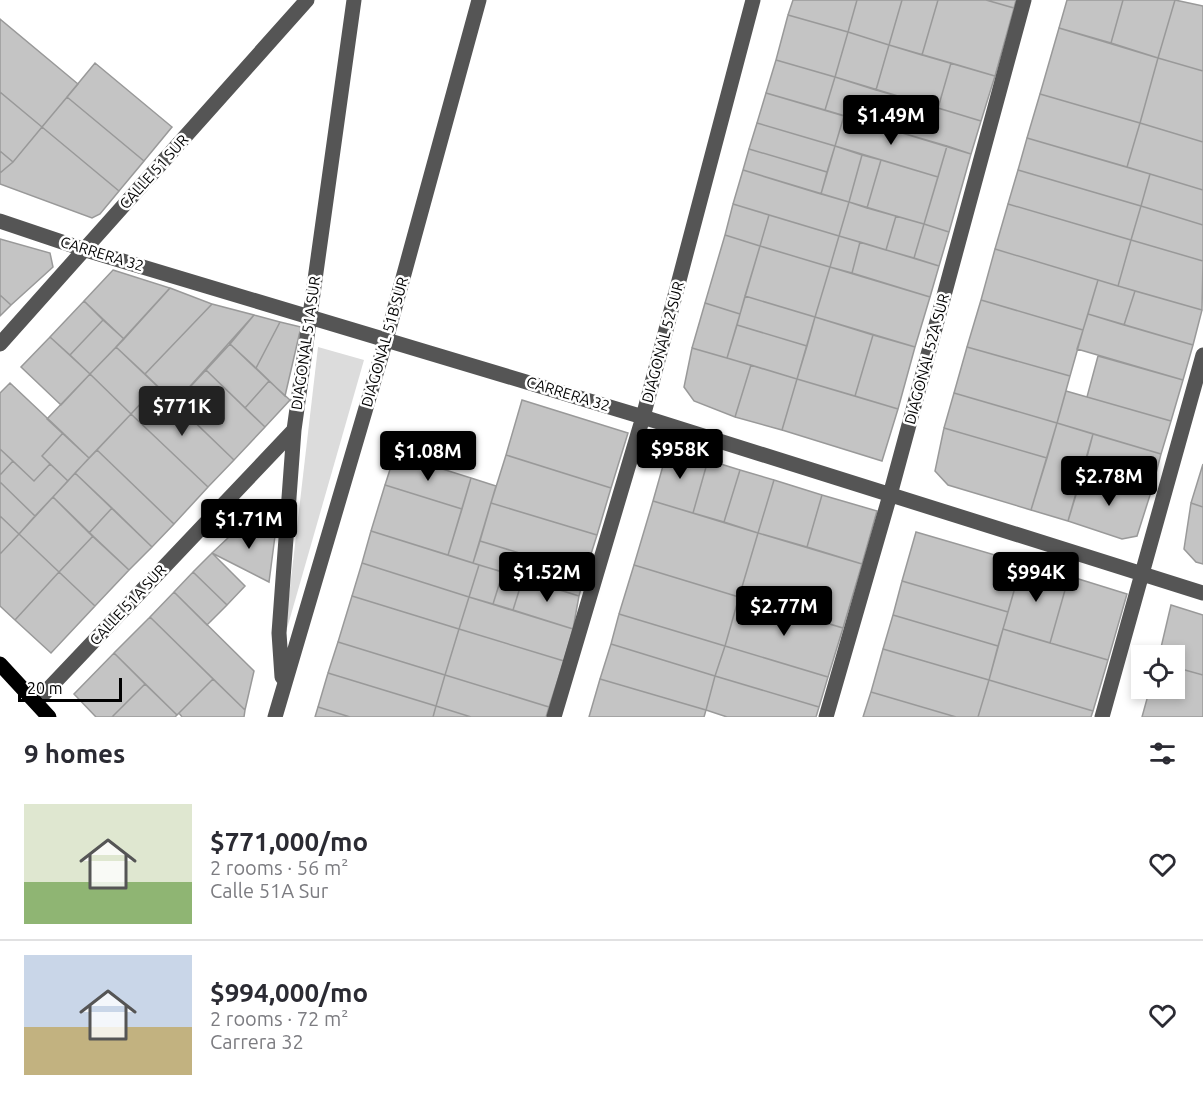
<!DOCTYPE html>
<meta charset="utf-8">
<style>
body{margin:0;font-family:Ubuntu,sans-serif;background:#f7f7f7;color:#2b2b33;height:100vh;display:flex;flex-direction:column;font-size:22px;white-space:nowrap}
*{box-sizing:border-box;margin:0}
p{font-size:20px;color:#7c7c81}
.icon{flex:none;width:33px;height:33px;fill:none;stroke:currentColor;stroke-width:2;stroke-linecap:round;stroke-linejoin:round}
.map{position:relative;height:717px;overflow:hidden}
.side{display:flex;flex-direction:column;background:#fff;flex:1}
.side>*{flex:none}
.controls{position:absolute;left:1131px;top:645px;display:grid;gap:12px}
.controls a{display:grid;place-items:center;width:54px;height:54px;border-radius:0px;background:#fff;box-shadow:0 3px 9px #0003;font-size:30px}
.scale{position:absolute;left:18px;bottom:15px;width:104px;box-sizing:border-box;padding-left:6px;border:3px solid #000;border-top:0;font-size:16px;line-height:21px;white-space:nowrap;color:#000;-webkit-text-stroke:4px #fff;paint-order:stroke}
.price{position:absolute;translate:-50% -51px;padding:0 14px;border-radius:6px;background:#000;color:#fff;font-size:20px;line-height:39px;filter:drop-shadow(0 2px 3px #0008)}
.price::after{content:'';position:absolute;left:50%;top:36px;width:18px;height:14px;margin-left:-9px;background:inherit;clip-path:polygon(0 0,100% 0,50% 100%)}
.price.active{background:#222;color:#fff}
ul{padding:0;list-style:none}
li{display:flex;align-items:center;gap:18px;height:150px;padding:0 24px}
li+li{border-top:2px solid #e1e1e2}
li span{display:grid;place-items:center;flex:none;width:168px;height:120px;border-radius:0px;color:#555}
li>.icon{margin-inline-start:auto}
span .icon{width:72px;height:72px;fill:#fffc;stroke-width:1}
li b{font-size:26px}
h2{display:flex;justify-content:space-between;align-items:center;height:72px;padding:0 24px;font-size:26px}
.map>svg:first-child{display:block}
</style>
<div class="map">
<svg width="1203" height="717" viewBox="0 0 1203 717">
<rect width="100%" height="100%" fill="#fff"/>
<!-- green -->
<path fill="#dcdcdc" d="M318,347L364,360L284,639Z"/>
<!-- building -->
<path fill="#c4c4c4" stroke="#999" stroke-width="1.5" d="M793,0H857L848,32L788,15Z
M857,0H902L889,45L848,32Z
M902,0H938L922,55L889,45Z
M938,0H986L1014,8L995,76L922,55Z
M986,0H1016L1014,8Z
M1067,0H1123L1111,43L1059,28Z
M1123,0H1175L1158,58L1111,43Z
M1175,0L1203,6V71L1158,58Z
M788,15L848,32L835,77L776,60Z
M0,19L78,84L42,127L0,92Z
M1059,28L1158,58L1140,123L1040,94Z
M848,32L889,45L876,90L835,77Z
M889,45L951,63L938,108L876,90Z
M1158,58L1203,71V142L1140,123Z
M776,60L835,77L825,110L766,93Z
M95,63L172,127L144,161L67,97Z
M951,63L995,76L981,121L938,108Z
M835,77L898,96L889,129L825,110Z
M0,92L42,127L13,162L0,151Z
M766,93L844,116L835,146L757,123Z
M1040,94L1140,123L1127,167L1027,138Z
M898,96L981,121L971,154L889,129Z
M67,97L144,161L119,191L42,127Z
M844,116L947,146L938,177L835,146Z
M757,123L835,146L827,172L749,149Z
M1140,123L1203,142V190L1127,167Z
M42,127L119,191L100,214L92,218L0,184V173L13,162Z
M1027,138L1150,174L1141,206L1018,170Z
M835,146L862,155L849,202L821,194Z
M947,146L971,154L949,232L924,224Z
M749,149L827,172L821,194L743,170Z
M0,151L13,162L0,173Z
M862,155L881,160L867,208L849,202Z
M881,160L938,177L924,224L867,208Z
M743,170L849,202L839,236L733,204Z
M1018,170L1141,206L1131,240L1008,204Z
M1150,174L1203,190V225L1141,206Z
M849,202L896,216L886,250L839,236Z
M733,204L769,215L760,246L725,235Z
M1008,204L1131,240L1118,286L995,249Z
M1141,206L1203,225V261L1131,240Z
M769,215L839,236L830,267L760,246Z
M896,216L924,224L914,258L886,250Z
M924,224L949,232L939,266L914,258Z
M725,235L760,246L740,314L705,303Z
M839,236L860,242L852,273L830,267Z
M0,239L50,253L53,267L11,305L0,295Z
M1131,240L1203,261L1202,310L1118,286Z
M860,242L939,266L930,297L852,273Z
M760,246L830,267L815,317L745,296Z
M995,249L1098,280L1083,330L981,300Z
M830,267L930,297L915,347L815,317Z
M113,270L170,288L124,339L84,301Z
M1098,280L1135,291L1124,325L1088,314Z
M170,288L212,304L145,374L116,347Z
M1135,291L1202,310L1193,345L1124,325Z
M0,295L11,305L0,316Z
M745,296L815,317L807,346L737,325Z
M981,300L1083,330L1070,376L967,347Z
M84,301L103,320L70,355L50,337Z
M705,303L740,314L727,358L692,348Z
M212,304L254,315L175,403L145,374Z
M1088,314L1193,345L1183,380L1077,349Z
M254,315L280,322L256,368L230,344Z
M815,317L873,335L855,396L797,379Z
M103,320L124,339L90,374L70,355Z
M280,322L301,327L285,396L256,368Z
M737,325L807,346L797,379L727,358Z
M873,335L915,347L898,409L855,396Z
M50,337L90,374L61,405L21,367Z
M230,344L269,381L245,408L206,370Z
M116,347L157,386L131,414L90,374Z
M967,347L1070,376L1057,423L954,393Z
M692,348L751,365L735,417L694,401L684,387Z
M1098,356L1183,380L1171,421L1087,397Z
M751,365L797,379L782,430L735,417Z
M206,370L265,427L234,460L175,403Z
M90,374L131,414L89,458L47,419Z
M797,379L898,409L882,461L782,430Z
M269,381L290,400L265,427L245,408Z
M10,383L63,433L42,456L50,464L34,481L0,449V393Z
M157,386L234,460L208,487L131,414Z
M1066,391L1171,421L1161,454L1057,423Z
M954,393L1057,423L1047,458L944,428Z
M522,400L628,433L611,488L506,455Z
M131,414L208,487L174,524L97,450Z
M1057,423L1093,434L1068,521L1031,510Z
M944,428L1047,458L1031,510L948,485L935,471Z
M63,433L89,458L68,481L42,456Z
M1093,434L1161,454L1151,492L1083,472Z
M668,448L708,460L693,513L653,501Z
M0,449L13,461L0,475Z
M97,450L174,524L152,547L75,473Z
M395,454L471,478L462,509L385,485Z
M506,455L611,488L597,535L491,503Z
M708,460L740,470L724,522L693,513Z
M13,461L34,481L50,464L68,481L35,516L0,482V475Z
M1203,464V507L1191,503Z
M740,470L774,480L758,533L724,522Z
M1083,472L1151,492L1137,536L1122,539L1068,521Z
M75,473L112,508L89,533L53,497Z
M471,478L496,486L473,563L448,555Z
M774,480L822,495L807,547L758,533Z
M0,482L35,516L19,534L0,516Z
M385,485L462,509L448,555L371,531Z
M822,495L877,511L862,564L807,547Z
M53,497L93,536L59,572L19,534Z
M653,501L758,533L739,597L634,565Z
M491,503L597,535L585,573L480,541Z
M1191,503L1203,507V564L1196,562L1184,549Z
M112,508L152,547L129,570L89,533Z
M0,516L19,534L0,554Z
M246,521L275,536L269,582L212,553Z
M371,531L479,565L469,597L362,563Z
M916,532L1022,563L1008,612L902,581Z
M758,533L862,564L843,628L739,597Z
M19,534L59,572L15,620L0,606V554Z
M93,536L129,570L95,606L59,572Z
M480,541L585,573L579,596L473,563Z
M212,553L245,586L227,605L193,572Z
M362,563L469,597L459,629L352,596Z
M1022,563L1069,576L1050,643L1003,629Z
M479,565L503,572L493,604L469,597Z
M634,565L739,597L725,646L619,614Z
M59,572L95,606L51,653L15,620Z
M193,572L227,605L207,625L174,592Z
M503,572L523,578L513,610L493,604Z
M1069,576L1127,594L1108,660L1050,643Z
M523,578L579,596L573,629L513,610Z
M902,581L1008,612L998,646L893,615Z
M174,592L254,671L245,710L150,617Z
M352,596L459,629L445,675L338,642Z
M469,597L573,629L564,661L459,629Z
M739,597L843,628L828,677L725,646Z
M1171,605L1203,615V675L1174,667V656H1159Z
M619,614L725,646L715,676L611,644Z
M893,615L998,646L989,680L883,649Z
M150,617L213,679L177,715L114,653Z
M459,629L564,661L549,707L445,675Z
M1003,629L1108,660L1093,711L989,680Z
M338,642L445,675L436,706L328,673Z
M611,644L715,676L706,710L600,679Z
M725,646L828,677L819,707L715,676Z
M883,649L989,680L978,717H956L871,692Z
M114,653L145,684L112,717H96L74,694Z
M1174,667L1203,675V717H1142L1150,688H1174Z
M328,673L436,706L433,717H350L318,707Z
M445,675L549,707L546,717H471L436,706Z
M715,676L819,707L816,717H727L706,710Z
M213,679L245,710L244,717H182L179,713Z
M600,679L706,710L704,717H589Z
M989,680L1093,711L1091,717H978Z
M145,684L177,715L175,717H112Z
M871,692L956,717H863Z
M436,706L471,717H433Z
M318,707L350,717H315Z"/>
<g fill="none" stroke-linecap="round" stroke-linejoin="round">
<!-- minor -->
<path stroke="#555" stroke-width="15" d="M0,221L86,250L643,417L1203,593
M0,344L307,0
M282,677L279,633L294,430L354,0
M36,702L294,430
M275,717L386,340L479,0
M554,717L643,417L753,0
M826,717L890,495L1024,0
M1102,717L1203,355"/>
<!-- major -->
<path stroke="#000" stroke-width="15" d="M0,664L49,717"/>
</g>
<g text-anchor="middle" stroke-width="5" stroke-linejoin="round" paint-order="stroke">
<!-- street labels -->
<g font-size="15" fill="#000" stroke="#fff">
<text transform="translate(154 172) rotate(-48)" y="5">CALLE 51 SUR</text>
<text transform="translate(102 254) rotate(17)" y="5">CARRERA 32</text>
<text transform="translate(385 342) rotate(-74)" y="5">DIAGONAL 51B SUR</text>
<text transform="translate(663 342) rotate(-75)" y="5">DIAGONAL 52 SUR</text>
<text transform="translate(306 343) rotate(-82)" y="5">DIAGONAL 51A SUR</text>
<text transform="translate(927 359) rotate(-75)" y="5">DIAGONAL 52A SUR</text>
<text transform="translate(568 394) rotate(17)" y="5">CARRERA 32</text>
<text transform="translate(128 605) rotate(-47)" y="5">CALLE 51A SUR</text>
</g>
</g>
</svg>
<div class="controls">
<a><svg class="icon" aria-label="locate" viewBox="0 0 24 24"><circle cx="12" cy="12" r="6"/><path d="M12 2v4M12 18v4M2 12h4M18 12h4"/></svg></a>
</div>
<div class="scale">20 m</div>
<b class="price" style="left:891px;top:146px">$1.49M</b>
<b class="price active" style="left:182px;top:437px">$771K</b>
<b class="price" style="left:680px;top:480px">$958K</b>
<b class="price" style="left:428px;top:482px">$1.08M</b>
<b class="price" style="left:1109px;top:507px">$2.78M</b>
<b class="price" style="left:249px;top:550px">$1.71M</b>
<b class="price" style="left:547px;top:603px">$1.52M</b>
<b class="price" style="left:1036px;top:603px">$994K</b>
<b class="price" style="left:784px;top:637px">$2.77M</b>
</div>
<section class="side">
<h2>9 homes<svg class="icon" aria-label="filters" viewBox="0 0 24 24"><path d="M4 7h16M4 17h16"/><circle cx="9" cy="7" r="2"/><circle cx="15" cy="17" r="2"/></svg></h2>
<ul>
<li><span style="background:linear-gradient(#dfe7d0 65%,#8fb573 0)"><svg class="icon" aria-label="home" viewBox="0 0 24 24"><path d="M3 11l9-7 9 7M6 9v11h12V9"/></svg></span><div><b>$771,000/mo</b><p>2 rooms · 56 m²</p><p>Calle 51A Sur</p></div><svg class="icon" aria-label="heart" viewBox="0 0 24 24"><path d="M12 20l-8-8c-3-5 5-10 8-4 3-6 11-1 8 4z"/></svg></li>
<li><span style="background:linear-gradient(#c9d6e8 60%,#c2b280 0)"><svg class="icon" aria-label="home" viewBox="0 0 24 24"><path d="M3 11l9-7 9 7M6 9v11h12V9"/></svg></span><div><b>$994,000/mo</b><p>2 rooms · 72 m²</p><p>Carrera 32</p></div><svg class="icon" aria-label="heart" viewBox="0 0 24 24"><path d="M12 20l-8-8c-3-5 5-10 8-4 3-6 11-1 8 4z"/></svg></li>
</ul>
</section>
